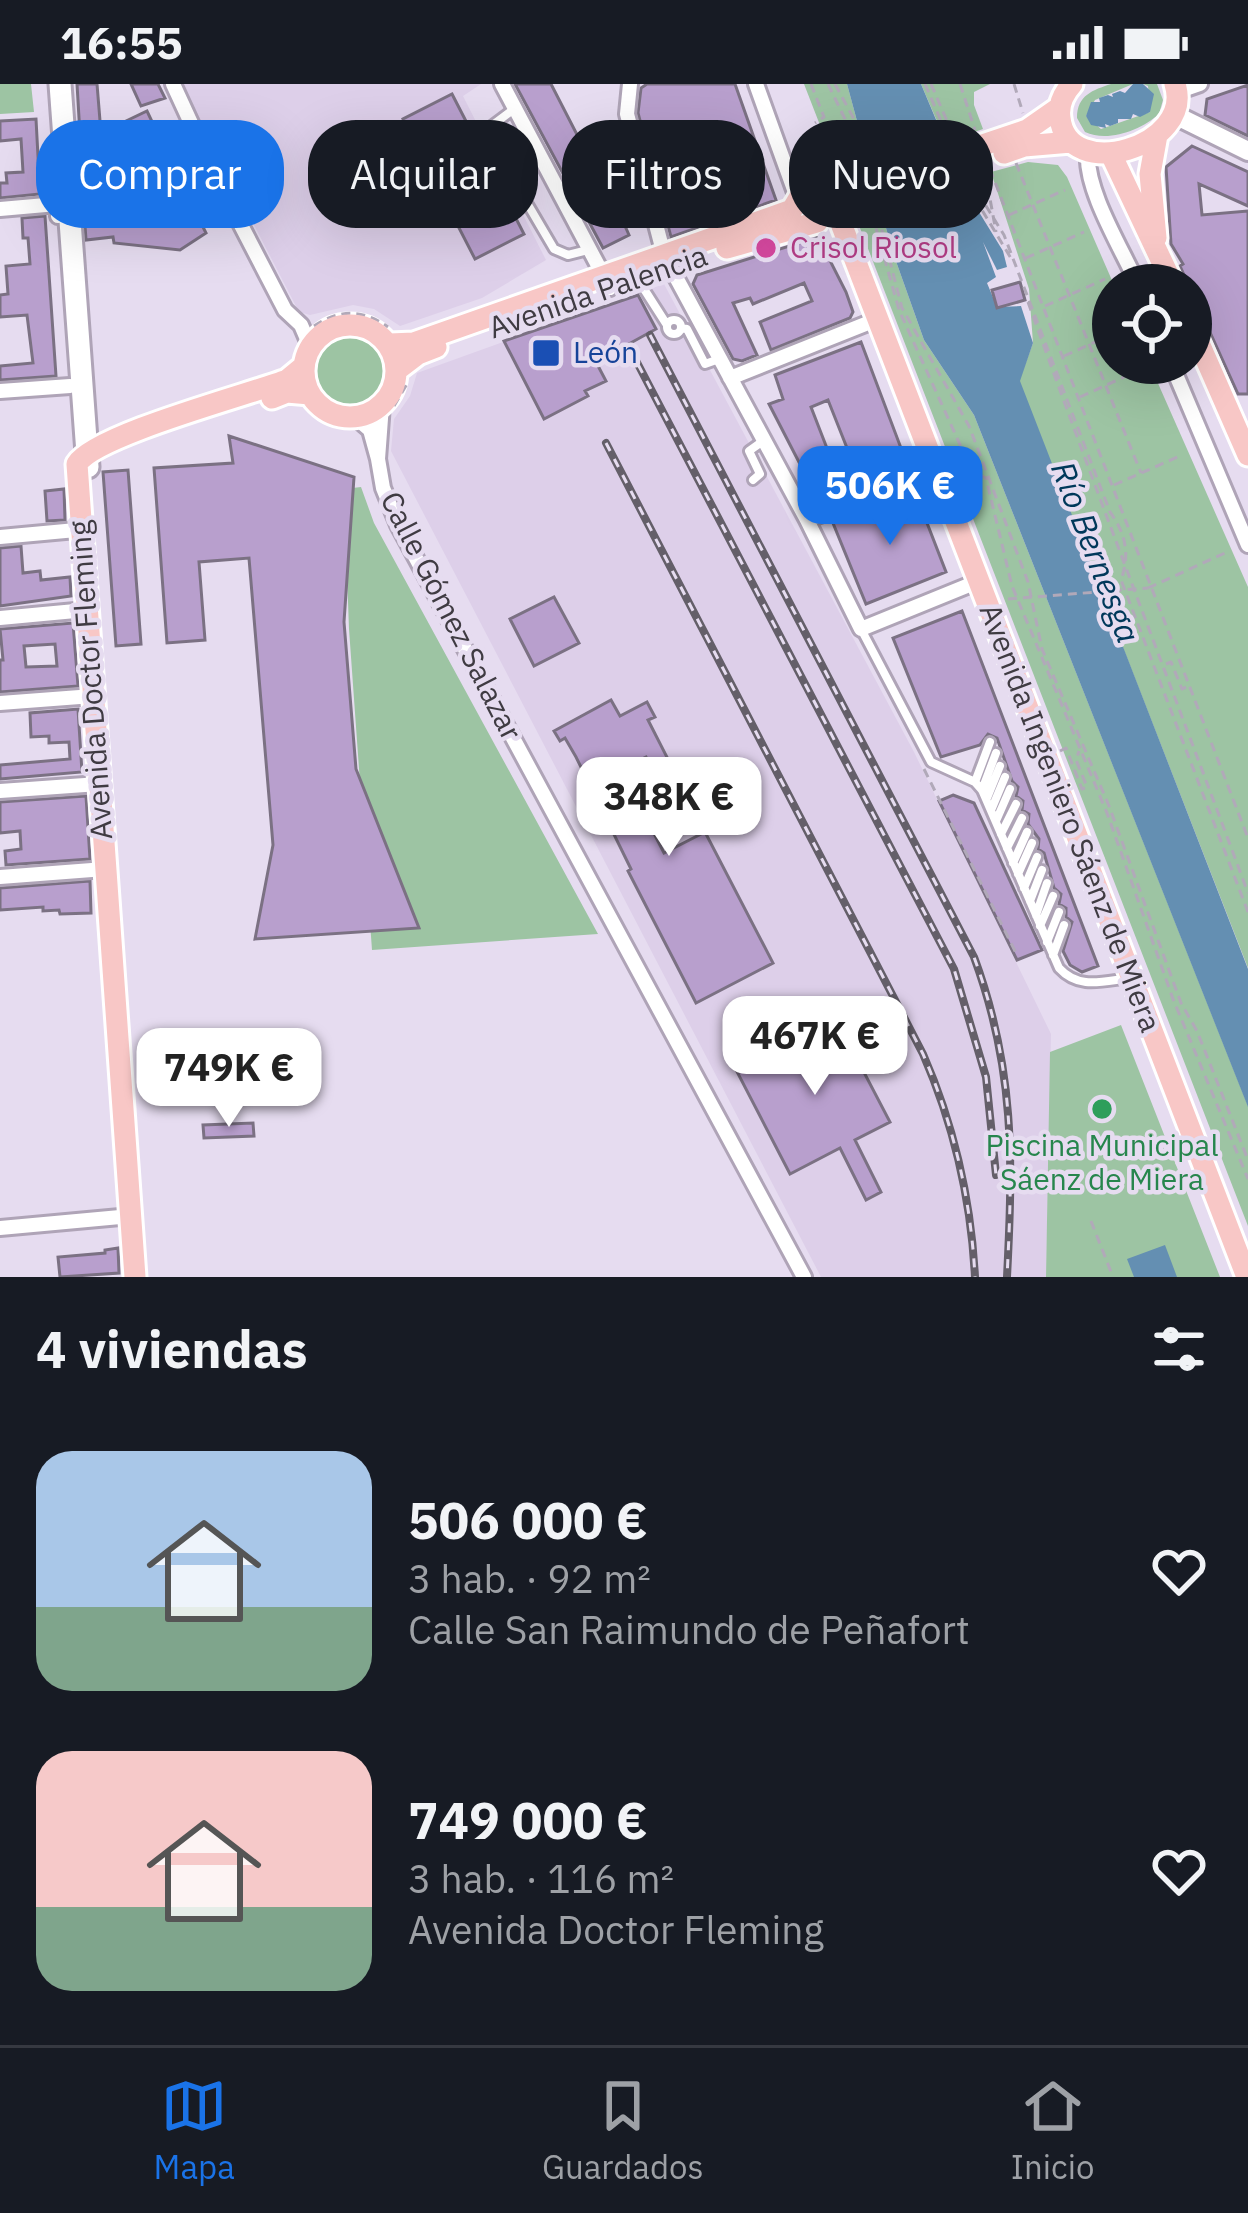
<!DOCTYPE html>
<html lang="es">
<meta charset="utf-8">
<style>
body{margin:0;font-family:"IBM Plex Sans",sans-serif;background:#242831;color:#f1f3f6;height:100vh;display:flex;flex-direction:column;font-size:45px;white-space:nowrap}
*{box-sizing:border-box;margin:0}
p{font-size:39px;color:#9ea1a6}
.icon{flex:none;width:66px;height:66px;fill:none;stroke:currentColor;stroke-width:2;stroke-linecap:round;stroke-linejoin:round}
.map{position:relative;height:1193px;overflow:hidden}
.details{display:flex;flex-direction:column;background:#171b24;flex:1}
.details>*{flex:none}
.top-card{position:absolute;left:36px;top:36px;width:1176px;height:108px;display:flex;gap:24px}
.fabs{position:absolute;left:1092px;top:180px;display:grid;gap:24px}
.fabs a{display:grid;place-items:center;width:120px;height:120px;border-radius:50%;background:#171b24;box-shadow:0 12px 48px #0002;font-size:60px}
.price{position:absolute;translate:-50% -102px;padding:0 27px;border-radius:24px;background:#fff;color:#222;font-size:39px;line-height:78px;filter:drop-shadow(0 3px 6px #0008)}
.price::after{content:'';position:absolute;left:50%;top:72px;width:36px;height:27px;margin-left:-18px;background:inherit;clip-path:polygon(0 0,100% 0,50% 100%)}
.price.current{background:#1a73e8;color:#fff}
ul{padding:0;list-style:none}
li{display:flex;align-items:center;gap:36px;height:300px;padding:0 36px}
li span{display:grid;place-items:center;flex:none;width:336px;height:240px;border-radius:36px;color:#555}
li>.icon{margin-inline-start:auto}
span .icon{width:144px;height:144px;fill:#fffc;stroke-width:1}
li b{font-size:51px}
h2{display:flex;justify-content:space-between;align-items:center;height:144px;padding:0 36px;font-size:51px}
.chip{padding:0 42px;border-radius:48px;background:#171b24;box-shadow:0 12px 48px #0002;font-size:42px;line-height:108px}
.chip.current{background:#1a73e8;color:#fff}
.status{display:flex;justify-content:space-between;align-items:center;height:84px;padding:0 60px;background:#171b24;direction:ltr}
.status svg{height:33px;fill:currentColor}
.tab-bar{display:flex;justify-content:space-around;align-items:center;height:168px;border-top:3px solid #363941;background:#171b24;font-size:33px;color:#9ea1a6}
.tab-bar a{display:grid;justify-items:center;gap:6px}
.tab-bar .current{color:#1a73e8}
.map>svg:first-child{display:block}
</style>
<div class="status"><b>16:55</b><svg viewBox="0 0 49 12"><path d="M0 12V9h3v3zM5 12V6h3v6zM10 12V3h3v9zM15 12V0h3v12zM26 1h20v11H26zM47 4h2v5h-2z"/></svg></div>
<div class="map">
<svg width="1248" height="1193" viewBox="0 0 1248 1193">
<rect width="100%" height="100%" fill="#e6dcf0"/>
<!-- built -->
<path fill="#ddcfe9" d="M181,0H481L463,12L546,176L482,214L400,242L374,225L353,221L310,231L299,228Z
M664,200L914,668L1051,950L1046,1193H821L391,367L394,335L410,312L417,289Z"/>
<!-- green -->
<path fill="#9dc4a3" d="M0,0H31L34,28L0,30Z
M804,0H847L892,166L924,256L974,331L1248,1022V1142Z
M921,0H990L974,8V21L983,45L946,58Z
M1111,0H1133L1095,16L1086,32L1101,45L1150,28L1148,2L1143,0H1157L1163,16L1159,30C1141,46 1108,59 1085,48L1077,34C1077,11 1093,6 1111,0Z
M1028,78L1058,81L1067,93L1114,201L1113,279H1149L1248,503V884L1019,297L1033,259L1029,205L991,88Z
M315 286a35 35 0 1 1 70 0a35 35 0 1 1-70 0Z
M361,403L374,439L598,850L372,866L349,545L344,405Z
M1121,941L1220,1193H1046L1050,968Z"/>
<!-- water -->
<path fill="#648fb2" d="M847,0H921L966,107L1003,167L1007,183L997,186L983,158L996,193L987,199L997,223L1021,222L1033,259L1020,297L1248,885V1023L974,331L924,256L892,166Z
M1133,0H1143L1154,10L1150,28L1140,33L1133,30L1131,35H1118V39L1110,42L1105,40L1106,44L1091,41L1086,32L1091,18H1100L1099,14L1108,11L1113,13L1112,10L1120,7L1125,9Z
M1165,1161L1177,1193H1134L1127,1175Z"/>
<!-- building -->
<path fill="#b89fcd" stroke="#7b7183" stroke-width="3" fill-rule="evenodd" d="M77,0H97L101,49L147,27L164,63L183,55L195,85L131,114L84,118Z
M131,0H158L165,14L141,22Z
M515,0H551L587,70L572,77L605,140L621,133L629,151L603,164Z
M647,0H735L776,116L671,153L638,29L641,4ZM719,46L738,94L704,106L710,124L687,132L666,50Z
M1248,1V52L1205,31L1207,15Z
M452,10L524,150L475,175L403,35Z
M36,35L40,110L0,114V99H7L6,89L23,88L21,55L0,57V37Z
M1192,62L1248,88V122L1199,100L1202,131L1248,127V310H1238L1180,182L1183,180L1171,160L1166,83Z
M188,113L206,149L180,166L114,159L113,153L86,156L85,141L137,136Z
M45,132L56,292L0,296V282L33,279L27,231L0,233V211L8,210L6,182L30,180L28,154H23L22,134Z
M818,153L846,208L853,228L850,234L771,266L760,238L812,217L804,199L753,220L750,214L733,219L757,271L742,277L733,275L693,200L697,191Z
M1020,198L1025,216L997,224L992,206Z
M638,211L656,245L596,278L606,297L585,307L588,312L544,335L504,257Z
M861,258L907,380L822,410L807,383L802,384L769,320L783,315L775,291ZM828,316L847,364L830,372L811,323Z
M229,352L354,393L344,538L356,685L419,844L255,855L273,761L249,474L199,478L205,556L167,559L154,384L233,379Z
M128,386L141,560L116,562L103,388Z
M64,405L65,436L47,437L45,407Z
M915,408L946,488L866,520L833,439Z
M21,462L23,489L40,487L41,496L70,493L71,512L0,522V464Z
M554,513L579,559L534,582L510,535Z
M962,527L1098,882L1082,888L1070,881L1063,867L1072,838L1066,833V824L1059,820L1061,810L1054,804L1044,769L1038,765L1039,755L1028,740L1029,730L1022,726L1023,717L1016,712L1018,703L1012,697L997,654L988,650L980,661L941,673L893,554Z
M73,539L78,602L0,608V576H3L0,545ZM55,560L57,582L26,583L24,562Z
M611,616L620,632L647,618L655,633L648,636L675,689L658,697L646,673L605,694L628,738L644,730L664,769L705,748L773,879L696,919L628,787L631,785L576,673L565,654L560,657L554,647Z
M78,625L82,688L0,695V681L70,675L69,658L49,659V652L31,653L30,629Z
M953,711L974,719L1042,866L1017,876L939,717Z
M86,712L90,775L6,781L5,767L21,765L20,747L0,749V718Z
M90,797L91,829L60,830L59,826L43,827V823L0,826V804Z
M833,929L890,1038L855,1056L881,1108L866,1116L840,1064L790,1090L733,980Z
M253,1039L254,1052L204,1054L203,1041Z
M118,1164L119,1189L60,1193L58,1173L105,1169V1166Z"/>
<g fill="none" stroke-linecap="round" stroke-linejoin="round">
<!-- service casing -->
<g stroke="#afa4b7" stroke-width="14">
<path id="service" d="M514,25L490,43L493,61L554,165L568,171L588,166
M637,194L667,241
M667 243a7 7 0 1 1 14 0a7 7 0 1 1-14 0Z
M681,244L687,245L705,280L719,275
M753,396L760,390L749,367L763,357
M861,545L931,678L975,698L982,706L1059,884C1079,906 1103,897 1130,894
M975,698L990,658
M982,706L996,669
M987,714L1000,682
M992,724L1005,693
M996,737L1010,705
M1001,750L1016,720
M1007,764L1022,734
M1013,779L1027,748
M1018,790L1032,759
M1024,804L1037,773
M1030,817L1042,786
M1036,831L1047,799
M1040,842L1053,812
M1047,858L1059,828
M1053,871L1064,841"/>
</g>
<!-- minor casing -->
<g stroke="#afa4b7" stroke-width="20">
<path id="minor" d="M173,0L214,89L285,226L301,241L310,262
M502,0L610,204
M630,0L627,30L664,171L807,436L861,545L979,497
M756,0L797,114
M1177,8L1200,0
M1088,69C1085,106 1122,165 1138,201
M0,125L57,120
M58,132L133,125L214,89
M1171,279L1248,461
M730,294L878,235
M0,307L70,302
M355,333L370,346L378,375L382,321
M378,375L383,404L398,441L804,1193
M807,436L937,386
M0,453L87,445
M0,534L86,526
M0,619L93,612
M0,707L99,700
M0,793L105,785
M0,1144L131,1132"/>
</g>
<!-- tertiary casing -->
<g stroke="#afa4b7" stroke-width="24">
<path id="tertiary" d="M1175,31L1248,67"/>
</g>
<!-- secondary casing -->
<g stroke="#afa4b7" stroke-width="27">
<path id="secondary" d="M60,0L88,383"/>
</g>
<!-- primary casing -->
<g stroke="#fff" stroke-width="27">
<path id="primary" d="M1072,0C1063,10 1058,21 1060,34C1067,100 1195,63 1175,0
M965,67L1027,46L1060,23
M1004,69L1024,62L1071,58
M1111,70L1173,201
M851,122L842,142L1247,1193
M1156,154L1150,90L1157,51
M727,164L817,138L823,126L820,115
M304 287a46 46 0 1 1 92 0a46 46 0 1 1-92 0Z
M1191,241L1248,371
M390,260L414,259L792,126L801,111L811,110L820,115L860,102
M397,286L418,270L436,263
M272,314L287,308L310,310
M135,1193L77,380C95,351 247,311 287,296L304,282"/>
</g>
<!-- path -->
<path stroke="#b1a9b9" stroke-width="3" stroke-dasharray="9 6" stroke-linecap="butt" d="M811,0L824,33L815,39
M828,0L845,35L860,86
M835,0L854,35L866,81
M925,0L948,53
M931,0L954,53
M960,0L975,46
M1014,0L1023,29
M1016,79L1141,389
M990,85L1248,754
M985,87L996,148
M970,96L1004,151L1110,428C1126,450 1130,470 1121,496L1248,828
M967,101L1012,176
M872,130L899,226L972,387L986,394L1012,502L1107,729L1173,915L1248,1095
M878,131L902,224L969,342L979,368L1028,498L1042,565L1109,722L1181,919L1197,947L1248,1076
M1009,131L1065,106
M1026,174L1084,148
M1028,218C1099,416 1175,612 1248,809
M1045,222L1105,195
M314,242C339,225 363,225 388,243
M1064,272L1113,250
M1080,313L1144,284
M394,322L407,300
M1114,401L1182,371
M964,420L972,417L966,403L985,395
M1148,504L1225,469
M1166,580L1171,578L1182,605L1189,602
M1060,667L1066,664L1082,705L1087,703L1076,676L1079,667
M924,685L1017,871
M1091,1137L1113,1193"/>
<!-- service -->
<use href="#service" stroke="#fff" stroke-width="8"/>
<!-- minor -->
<use href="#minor" stroke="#fff" stroke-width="14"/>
<!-- tertiary -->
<use href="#tertiary" stroke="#fff" stroke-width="18"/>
<!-- secondary -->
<use href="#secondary" stroke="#fff" stroke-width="21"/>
<!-- primary -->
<use href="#primary" stroke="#f8c7c6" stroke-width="21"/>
<!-- rail casing -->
<g stroke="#645f69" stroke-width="8">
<path id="rail" d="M650,251L974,873C1015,984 1013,1077 1007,1193
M630,265L954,885L986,993L996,1091
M606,359L923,970C954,1041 971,1116 975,1193"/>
</g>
<!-- rail -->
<use href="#rail" stroke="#e6dcf0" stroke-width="3" stroke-dasharray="9" stroke-linecap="butt"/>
<!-- primary-bridge casing -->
<g stroke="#fff" stroke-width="27" stroke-linecap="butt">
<path id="primary-bridge" d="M860,102L965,67
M865,117L970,81"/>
</g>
<!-- path-bridge -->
<path stroke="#b1a9b9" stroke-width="3" stroke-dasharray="9 6" stroke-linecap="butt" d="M1008,515L1148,504"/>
<!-- primary-bridge -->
<use href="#primary-bridge" stroke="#f8c7c6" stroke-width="21"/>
</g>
<!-- markers -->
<circle fill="#d1479c" stroke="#e6dcf0" stroke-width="4.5" cx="766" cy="164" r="12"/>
<rect fill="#1a4fb4" stroke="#e6dcf0" stroke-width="4.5" x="531" y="254" width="30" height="30" rx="6"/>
<circle fill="#2e9e5b" stroke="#e6dcf0" stroke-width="4.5" cx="1102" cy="1025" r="12"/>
<g text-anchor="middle" stroke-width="9" stroke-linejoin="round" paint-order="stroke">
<!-- hotel labels -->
<g font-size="30" fill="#b23c85" stroke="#e6dcf0" text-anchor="start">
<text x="790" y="174">Crisol Riosol</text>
</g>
<!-- street labels -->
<g font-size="30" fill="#3f3b42" stroke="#e6dcf0">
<text transform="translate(598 208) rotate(-19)" y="10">Avenida Palencia</text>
<text transform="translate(451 532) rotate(63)" y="10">Calle Gómez Salazar</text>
<text transform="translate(91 596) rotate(-94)" y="10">Avenida Doctor Fleming</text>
<text transform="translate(1070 734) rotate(69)" y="10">Avenida Ingeniero Sáenz de Miera</text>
</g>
<!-- transit labels -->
<g font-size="30" fill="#164399" stroke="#e6dcf0" text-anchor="start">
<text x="573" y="279">León</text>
</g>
<!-- leisure labels -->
<g font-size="30" fill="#27864d" stroke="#e6dcf0">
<text x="1102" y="1072">Piscina Municipal<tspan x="1102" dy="34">Sáenz de Miera</tspan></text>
</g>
<!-- water labels -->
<g font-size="33" font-style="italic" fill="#00385a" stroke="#e6dcf0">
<text transform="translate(1096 468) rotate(69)" y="12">Río Bernesga</text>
</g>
</g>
</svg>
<div class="fabs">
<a><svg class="icon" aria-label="locate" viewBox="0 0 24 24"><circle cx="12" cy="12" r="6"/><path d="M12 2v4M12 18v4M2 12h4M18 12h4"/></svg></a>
</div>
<b class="price current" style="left:890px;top:464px">506K €</b>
<b class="price" style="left:669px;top:775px">348K €</b>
<b class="price" style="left:815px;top:1014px">467K €</b>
<b class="price" style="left:229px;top:1046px">749K €</b>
<div class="top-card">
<a class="chip current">Comprar</a>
<a class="chip">Alquilar</a>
<a class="chip">Filtros</a>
<a class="chip">Nuevo</a>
</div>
</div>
<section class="details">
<h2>4 viviendas<svg class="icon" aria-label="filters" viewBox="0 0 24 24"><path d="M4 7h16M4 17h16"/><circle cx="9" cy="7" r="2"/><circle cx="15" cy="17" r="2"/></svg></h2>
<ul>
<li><span style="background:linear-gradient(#a9c7e8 65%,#7fa58c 0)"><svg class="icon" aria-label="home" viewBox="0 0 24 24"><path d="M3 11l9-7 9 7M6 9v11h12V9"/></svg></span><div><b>506 000 €</b><p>3 hab. · 92 m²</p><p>Calle San Raimundo de Peñafort</p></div><svg class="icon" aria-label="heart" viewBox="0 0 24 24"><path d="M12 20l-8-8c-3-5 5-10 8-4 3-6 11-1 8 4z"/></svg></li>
<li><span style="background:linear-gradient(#f6c9c9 65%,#7fa58c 0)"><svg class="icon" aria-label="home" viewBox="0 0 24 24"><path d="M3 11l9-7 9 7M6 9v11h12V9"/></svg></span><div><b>749 000 €</b><p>3 hab. · 116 m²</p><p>Avenida Doctor Fleming</p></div><svg class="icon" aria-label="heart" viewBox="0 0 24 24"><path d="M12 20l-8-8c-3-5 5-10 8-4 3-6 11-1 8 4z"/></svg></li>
</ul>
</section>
<nav class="tab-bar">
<a class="current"><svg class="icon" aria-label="map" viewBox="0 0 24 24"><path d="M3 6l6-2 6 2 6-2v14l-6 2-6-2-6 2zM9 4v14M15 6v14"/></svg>Mapa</a>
<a><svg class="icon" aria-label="saved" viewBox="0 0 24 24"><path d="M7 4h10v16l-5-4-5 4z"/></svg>Guardados</a>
<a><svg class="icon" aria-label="home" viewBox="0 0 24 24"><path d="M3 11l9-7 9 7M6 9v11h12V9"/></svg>Inicio</a>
</nav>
